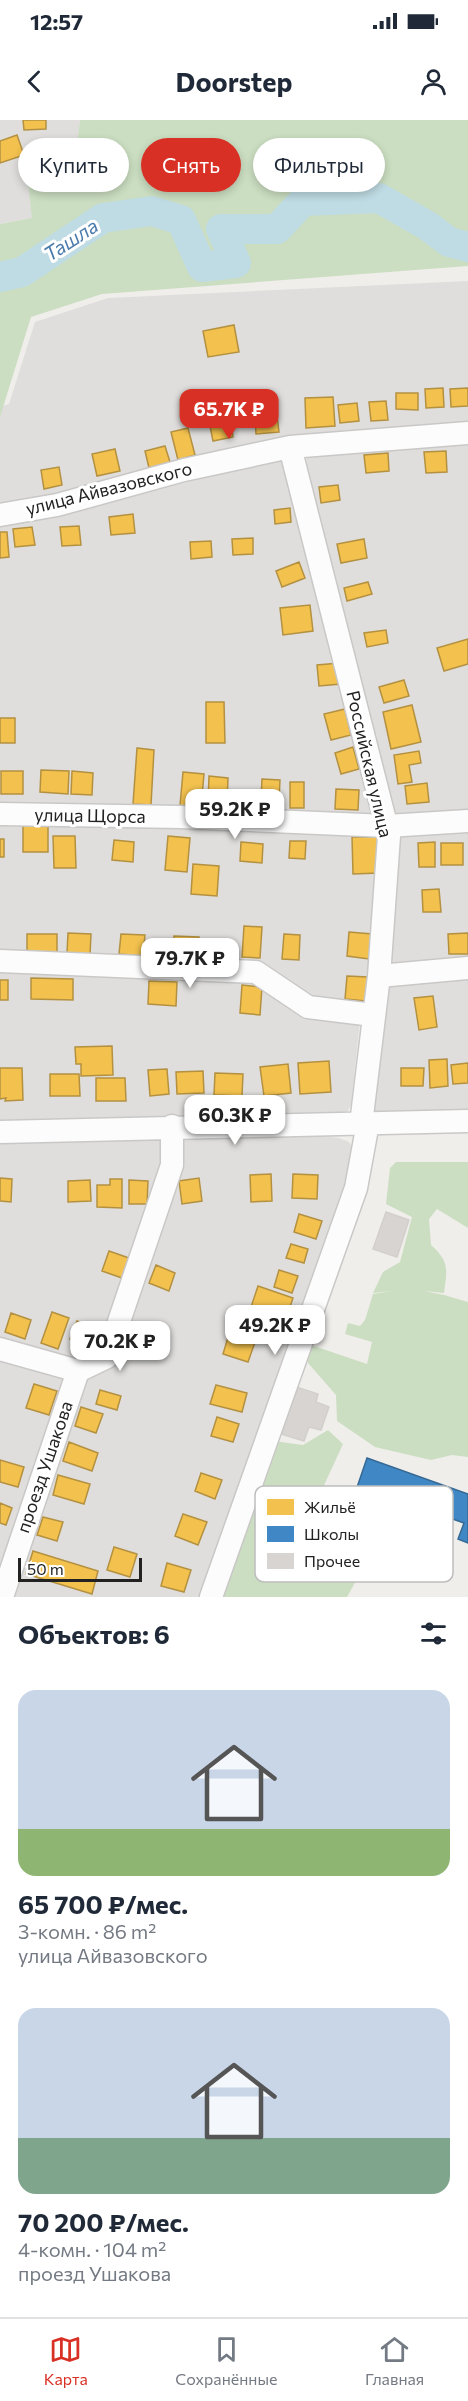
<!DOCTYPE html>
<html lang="ru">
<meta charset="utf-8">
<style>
body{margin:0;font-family:Commissioner,sans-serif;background:#f6f6f7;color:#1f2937;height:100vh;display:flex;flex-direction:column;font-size:22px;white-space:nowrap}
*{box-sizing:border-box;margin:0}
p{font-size:20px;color:#747a83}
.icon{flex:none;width:33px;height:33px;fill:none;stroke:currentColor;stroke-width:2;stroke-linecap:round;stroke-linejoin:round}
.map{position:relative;height:1477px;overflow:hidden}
.drawer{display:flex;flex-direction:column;background:#fff;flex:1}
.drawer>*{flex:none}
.hud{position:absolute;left:18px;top:18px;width:432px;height:54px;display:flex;gap:12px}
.scale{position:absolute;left:18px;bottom:15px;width:124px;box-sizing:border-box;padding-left:6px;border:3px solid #222;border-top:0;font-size:16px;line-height:21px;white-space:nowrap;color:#222;-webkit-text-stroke:4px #fff;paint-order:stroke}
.price{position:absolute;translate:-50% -51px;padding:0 14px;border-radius:12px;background:#fff;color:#222;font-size:20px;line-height:39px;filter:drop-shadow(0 2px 3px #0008)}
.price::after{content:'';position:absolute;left:50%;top:36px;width:18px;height:14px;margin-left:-9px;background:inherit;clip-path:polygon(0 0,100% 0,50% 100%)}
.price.current{background:#d93025;color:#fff}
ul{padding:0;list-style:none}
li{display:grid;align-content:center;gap:12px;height:318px;padding:0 18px}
li span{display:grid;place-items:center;height:186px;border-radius:18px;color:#555}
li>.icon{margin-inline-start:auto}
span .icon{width:108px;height:108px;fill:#fffc;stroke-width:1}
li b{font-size:26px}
h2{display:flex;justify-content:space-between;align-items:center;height:72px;padding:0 18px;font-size:26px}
.pill{padding:0 21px;border-radius:27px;background:#fff;box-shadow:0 3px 9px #0003;font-size:21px;line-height:54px}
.pill.current{background:#d93025;color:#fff}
.status{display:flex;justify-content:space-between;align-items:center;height:42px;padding:0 30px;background:#fff;direction:ltr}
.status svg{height:16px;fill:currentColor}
header{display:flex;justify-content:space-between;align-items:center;height:78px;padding:0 18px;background:#fff;font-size:27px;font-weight:700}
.menu{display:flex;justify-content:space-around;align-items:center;height:84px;border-top:2px solid #e0e1e3;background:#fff;font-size:16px;color:#747a83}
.menu a{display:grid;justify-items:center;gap:3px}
.menu .current{color:#d93025}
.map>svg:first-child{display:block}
</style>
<div class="status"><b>12:57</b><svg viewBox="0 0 49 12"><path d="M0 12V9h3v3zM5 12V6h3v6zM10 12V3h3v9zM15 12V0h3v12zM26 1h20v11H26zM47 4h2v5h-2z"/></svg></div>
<header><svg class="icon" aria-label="back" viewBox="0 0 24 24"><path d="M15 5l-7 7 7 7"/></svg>Doorstep<svg class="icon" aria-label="person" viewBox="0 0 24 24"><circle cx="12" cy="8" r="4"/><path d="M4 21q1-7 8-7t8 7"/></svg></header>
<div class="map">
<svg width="468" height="1477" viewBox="0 0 468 1477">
<rect width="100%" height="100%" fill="#f0eeeb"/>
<!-- residential -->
<path fill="#dfdedc" d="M0,0H80L76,33L32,98L0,104Z
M468,161V308L318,317L0,390V287L9,284L35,202L108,178Z
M468,320V696L392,700L300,351L306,339L311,334Z
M282,337L376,699L0,686V406L53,398Z
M0,700L379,713L367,889L309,883L257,845L0,836Z
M468,709V844L397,848L389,843L396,720L401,713Z
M0,850L253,858L360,901L351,984L346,995L0,1004Z
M468,853V994L384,995L372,990L387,863Z
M322,1016L339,1018L349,1022L352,1027L350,1056L208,1477H0V1023Z"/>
<!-- forest -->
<path fill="#cbdec1" d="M80,0H468V146L102,174L31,197L0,297V104L32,98L26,43L76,33Z
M396,1042H468V1108L437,1089L429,1099L431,1125C450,1142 447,1150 444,1173L424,1171L444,1175L468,1182V1337L452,1335L431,1340L375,1327L337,1301L336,1275L308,1243L305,1230L314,1226L367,1244L372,1222L345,1214L348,1203L360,1206L365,1200L373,1174L392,1171L373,1173L383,1152L400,1142L412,1097L386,1084L390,1048Z
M328,1310L343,1324L320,1374L321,1396L337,1415L358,1413L373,1430L347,1477H220L273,1321L303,1325Z"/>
<!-- homes -->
<path fill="#f2c14e" stroke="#b49141" stroke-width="1.5" d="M23,0H46V9L24,10Z
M17,15L24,35L0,43V21Z
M234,205L239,232L208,237L203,211Z
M443,268L444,287L426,288L425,269Z
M468,268V286L451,287L450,269Z
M396,273H418V290L396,289Z
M333,277L335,306L306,308L305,278Z
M386,281L388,300L371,301L369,282Z
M357,283L359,301L340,303L338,285Z
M277,295L279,312L256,314L255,297Z
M231,303L233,317L213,321L210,306Z
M188,308L195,335L178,340L171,312Z
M165,326L170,342L149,348L145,331Z
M115,329L120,351L97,356L92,334Z
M446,331L447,352L426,353L424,332Z
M388,333L389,351L366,353L364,335Z
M59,347L62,365L44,369L41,350Z
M338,365L340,380L321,383L319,367Z
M290,388L291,402L275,404L274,390Z
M133,394L135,413L111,415L109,397Z
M79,406L81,425L62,426L60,407Z
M32,407L35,425L15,427L13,409Z
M0,412H7L9,437L0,438Z
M253,418V434L233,435L232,419Z
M364,419L367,438L341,443L337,424Z
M211,421L212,437L191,439L190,422Z
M299,442L305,458L282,467L276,451Z
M368,462L372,474L347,481L344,468Z
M310,485L313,511L283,515L280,488Z
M386,510L388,523L367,527L364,513Z
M468,519V544L444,551L437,528Z
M339,543L341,564L319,566L317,545Z
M404,560L409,576L384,583L379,567Z
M206,582H224L225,623H206Z
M412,585L421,622L391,629L383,592Z
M345,589L351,615L331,620L324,594Z
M0,598H15V623H0Z
M353,627L359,649L341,654L335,633Z
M137,628L154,630L151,685L133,684Z
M419,631L421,643L409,645L412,662L398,664L394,635Z
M41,650L69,651L68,674L40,672Z
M1,651H23V674H1Z
M72,651L93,653L92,675L71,674Z
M183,652L204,654L201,688L180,686Z
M209,656L228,658L227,684L208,682Z
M262,659L280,660L279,680L261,679Z
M290,662H304V688H290Z
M427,663L429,682L407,684L405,666Z
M336,669L359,670L358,690L335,689Z
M48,704V732H23V705Z
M53,716H75L76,748H54Z
M168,716L190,718L187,752L165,750Z
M352,717H378L379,753L353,754Z
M0,719H4V737H0Z
M114,720L134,722L133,742L112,740Z
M290,721H306L305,739L289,738Z
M241,722L263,724L262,743L240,741Z
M435,722V747H419L418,723Z
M441,723H463V745H441Z
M193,744L219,746L217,776L191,774Z
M439,769L441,792H423L422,770Z
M244,806L262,807L260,838L242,837Z
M349,812L372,814L369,839L347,836Z
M68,813L91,814L90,835L67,833Z
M468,813V834H449L448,814Z
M27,814H57V833H27Z
M121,814L145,815L143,836L119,834Z
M284,814L300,815L299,840L282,839Z
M174,816L199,817L198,838L173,836Z
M347,856L368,857L366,881L345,879Z
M31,858L73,859V880L31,879Z
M0,860H8V880H0Z
M149,861L177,862L176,886L148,884Z
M242,865L262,867L260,895L240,893Z
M433,876L437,907L419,910L414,878Z
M112,926L113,955L81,956V944H76L75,927Z
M447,939L448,966L430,968L429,940Z
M329,941L331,972L300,974L298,943Z
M468,943V963L453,964L451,945Z
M288,944L291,973L264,976L260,947Z
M0,948H22L23,980L5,981L6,978L0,979Z
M401,948H424L423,966H401Z
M167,949L169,974L150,976L148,950Z
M203,951L204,973L177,974L176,952Z
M215,953L243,954L242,976L214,975Z
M50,954H79L80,976H50Z
M96,958H125L126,981H96Z
M271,1054L272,1081L251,1082L250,1055Z
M293,1054L318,1055L317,1079L292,1078Z
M0,1058L12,1059L11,1082L0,1081Z
M199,1058L202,1081L182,1084L179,1061Z
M110,1059H122V1088L97,1087V1065H110Z
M90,1060L91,1081L68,1082V1061Z
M129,1060L148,1061L147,1084H129Z
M299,1094L322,1101L316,1119L294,1112Z
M291,1124L308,1129L304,1143L286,1138Z
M109,1131L129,1138L122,1158L102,1151Z
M156,1145L175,1153L169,1171L149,1163Z
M279,1150L298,1156L292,1173L274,1167Z
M258,1166L293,1178L285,1202L250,1190Z
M52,1192L69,1198L58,1229L41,1223Z
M11,1193L31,1200L25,1219L5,1212Z
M77,1201L93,1207L91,1212L101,1216L96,1228L70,1219Z
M133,1202L158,1211L152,1228L127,1218Z
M229,1214L255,1222L248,1242L223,1234Z
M34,1264L57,1271L49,1295L26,1288Z
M216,1265L247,1273L242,1292L210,1284Z
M100,1270L121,1276L117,1290L96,1284Z
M81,1287L103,1294L96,1313L75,1306Z
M217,1297L239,1304L233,1322L211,1316Z
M69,1322L98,1333L92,1351L63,1341Z
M0,1340L24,1347L18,1367L0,1362Z
M201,1353L222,1360L215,1379L195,1371Z
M58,1355L90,1364L84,1384L53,1375Z
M0,1383L12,1388L6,1405L0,1403Z
M183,1394L207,1402L198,1425L175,1416Z
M43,1397L63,1402L57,1421L37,1415Z
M114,1427L137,1434L130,1457L107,1450Z
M33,1431L98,1451L92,1474L26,1454Z
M167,1443L191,1450L184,1472L161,1466Z"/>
<!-- schools -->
<path fill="#3f88c5" stroke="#366994" stroke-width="1.5" d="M367,1338L468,1374V1423L458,1419L464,1403L427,1390L417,1418L398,1411L407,1384L373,1371L367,1388L352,1382Z"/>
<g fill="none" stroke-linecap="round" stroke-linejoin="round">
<!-- river -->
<path stroke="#bfdbe3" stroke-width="30" d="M0,157L22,152L103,98L152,91L181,100L202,147L236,143L221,109H277L303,81L379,78L428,106L449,122L468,127"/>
</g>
<!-- building -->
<path fill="#d7d4d2" stroke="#d3d0cc" stroke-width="1.5" d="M386,1092L409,1100L397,1137L373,1129Z
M293,1266L318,1274L316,1282L329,1287L321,1310L309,1307L304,1321L278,1313Z"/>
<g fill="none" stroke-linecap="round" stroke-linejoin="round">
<!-- minor casing -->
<g stroke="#c9c8c7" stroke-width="25">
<path id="minor" d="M290,327L389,716L379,856L361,1004
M0,395L57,385L184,350L290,327L468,313
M0,694L181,697L387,706L468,701
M0,841L256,852L308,887L373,895
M379,856L468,848
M0,1012L468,1001
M0,1229L78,1251
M2,1477L78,1251L107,1237L172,1045V1006
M211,1477L356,1068L368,1003"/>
</g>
<!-- minor -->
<use href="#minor" stroke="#fdfcfc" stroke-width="22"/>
</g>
<g text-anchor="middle" stroke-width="6" stroke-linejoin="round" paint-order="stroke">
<!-- street labels -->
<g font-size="18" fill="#222" stroke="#fff">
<text transform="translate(109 369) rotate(-14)" y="6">улица Айвазовского</text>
<text transform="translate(369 644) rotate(77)" y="6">Российская улица</text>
<text transform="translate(90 696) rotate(1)" y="6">улица Щорса</text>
<text transform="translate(45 1347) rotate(-71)" y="6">проезд Ушакова</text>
</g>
<!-- water labels -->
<g font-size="20" font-style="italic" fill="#4a7aab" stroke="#fff">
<text transform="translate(71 120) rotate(-33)" y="7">Ташла</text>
</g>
</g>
<!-- legend -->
<rect x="255" y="1366" width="198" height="96" rx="9" fill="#fff" stroke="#bdbdbd" stroke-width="1.5"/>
<rect x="267" y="1379" width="27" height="16" fill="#f2c14e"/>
<rect x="267" y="1406" width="27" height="16" fill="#3f88c5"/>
<rect x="267" y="1433" width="27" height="16" fill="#d7d4d2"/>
<g font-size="16" fill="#222">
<text x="304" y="1393">Жильё</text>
<text x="304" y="1420">Школы</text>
<text x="304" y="1447">Прочее</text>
</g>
</svg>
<div class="scale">50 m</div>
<b class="price current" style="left:229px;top:320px">65.7K ₽</b>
<b class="price" style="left:235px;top:720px">59.2K ₽</b>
<b class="price" style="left:190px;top:869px">79.7K ₽</b>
<b class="price" style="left:235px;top:1026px">60.3K ₽</b>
<b class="price" style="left:275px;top:1236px">49.2K ₽</b>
<b class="price" style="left:120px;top:1252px">70.2K ₽</b>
<div class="hud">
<a class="pill">Купить</a>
<a class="pill current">Снять</a>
<a class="pill">Фильтры</a>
</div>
</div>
<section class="drawer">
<h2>Объектов: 6<svg class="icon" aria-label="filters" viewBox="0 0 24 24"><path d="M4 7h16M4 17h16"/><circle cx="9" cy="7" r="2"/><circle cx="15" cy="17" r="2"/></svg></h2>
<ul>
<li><span style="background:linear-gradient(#c9d6e8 75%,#8fb573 0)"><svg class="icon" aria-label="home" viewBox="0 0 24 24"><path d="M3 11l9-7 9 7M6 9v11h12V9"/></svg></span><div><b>65 700 ₽/мес.</b><p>3-комн. · 86 m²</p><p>улица Айвазовского</p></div></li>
<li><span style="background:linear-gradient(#c9d6e8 70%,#7fa58c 0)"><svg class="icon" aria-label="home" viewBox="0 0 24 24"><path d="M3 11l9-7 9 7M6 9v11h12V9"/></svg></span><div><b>70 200 ₽/мес.</b><p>4-комн. · 104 m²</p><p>проезд Ушакова</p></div></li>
</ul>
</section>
<nav class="menu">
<a class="current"><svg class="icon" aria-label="map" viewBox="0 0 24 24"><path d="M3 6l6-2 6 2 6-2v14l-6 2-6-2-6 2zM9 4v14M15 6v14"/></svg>Карта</a>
<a><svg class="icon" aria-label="saved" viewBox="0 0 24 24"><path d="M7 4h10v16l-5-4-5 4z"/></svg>Сохранённые</a>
<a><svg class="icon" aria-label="home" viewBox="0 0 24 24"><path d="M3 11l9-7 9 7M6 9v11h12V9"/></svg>Главная</a>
</nav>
